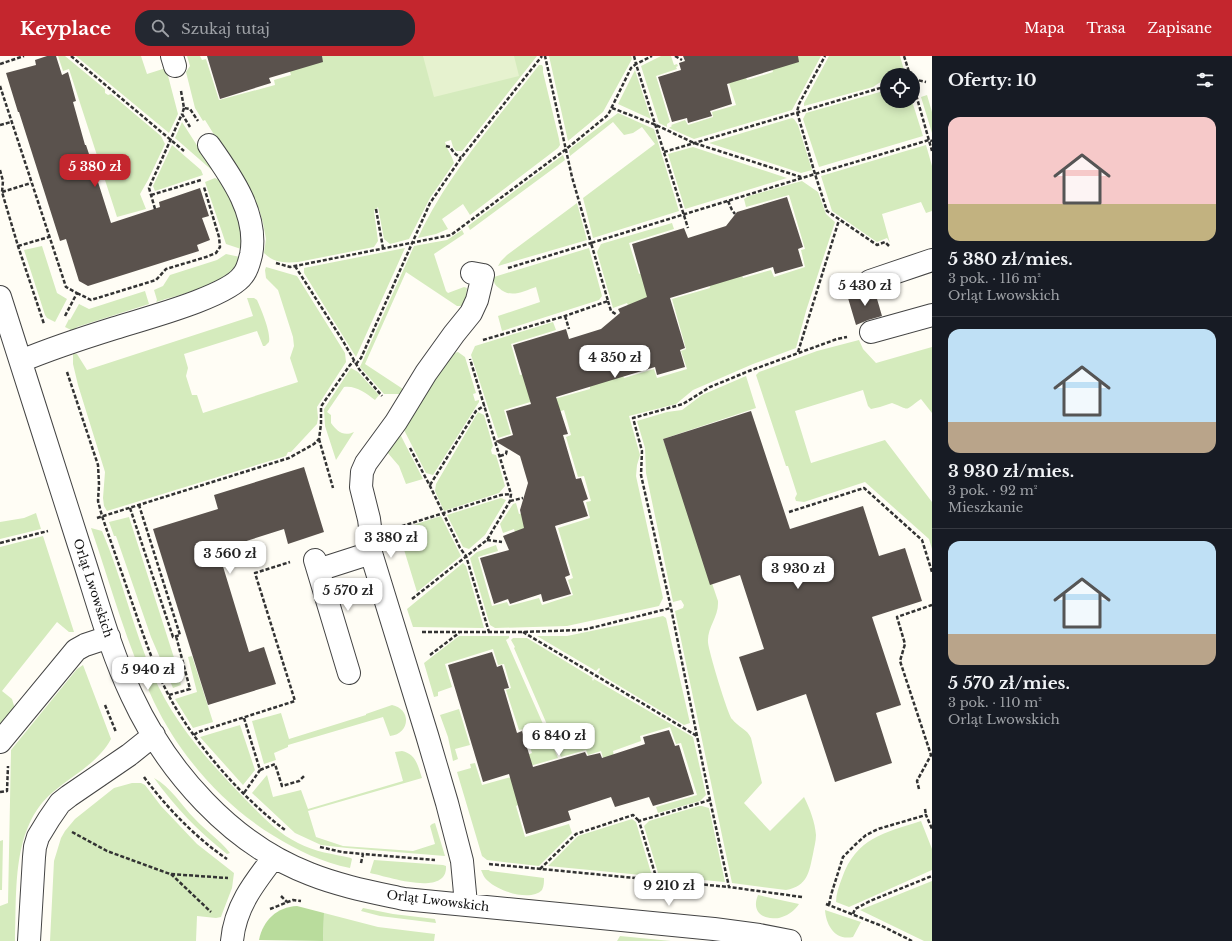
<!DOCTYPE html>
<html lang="pl">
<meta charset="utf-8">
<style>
body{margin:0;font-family:"Libre Baskerville",serif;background:#242831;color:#f1f3f6;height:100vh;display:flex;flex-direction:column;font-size:15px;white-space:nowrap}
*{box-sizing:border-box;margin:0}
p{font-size:13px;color:#9ea1a6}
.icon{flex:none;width:22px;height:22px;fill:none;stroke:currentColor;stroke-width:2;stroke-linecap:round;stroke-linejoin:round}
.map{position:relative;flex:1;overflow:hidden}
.panel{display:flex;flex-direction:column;background:#171b24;width:300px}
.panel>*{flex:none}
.tools{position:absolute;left:880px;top:12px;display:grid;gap:8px}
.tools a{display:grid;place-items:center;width:40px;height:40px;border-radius:50%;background:#171b24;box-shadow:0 2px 10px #0003;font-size:20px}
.price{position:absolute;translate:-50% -34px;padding:0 9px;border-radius:8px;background:#fff;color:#222;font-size:13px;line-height:26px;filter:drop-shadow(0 1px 2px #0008)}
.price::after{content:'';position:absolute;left:50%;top:24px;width:12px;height:9px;margin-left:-6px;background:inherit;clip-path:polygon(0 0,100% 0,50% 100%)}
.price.on{background:#c4262e;color:#fff}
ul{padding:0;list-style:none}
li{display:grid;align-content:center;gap:8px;height:212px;padding:0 16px}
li+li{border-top:1px solid #363941}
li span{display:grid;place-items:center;height:124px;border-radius:12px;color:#555}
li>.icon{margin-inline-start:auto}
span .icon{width:72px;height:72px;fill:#fffc;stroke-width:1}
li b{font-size:17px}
h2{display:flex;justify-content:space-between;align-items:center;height:48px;padding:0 16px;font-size:17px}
header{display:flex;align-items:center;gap:24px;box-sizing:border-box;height:56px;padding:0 20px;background:#c4262e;color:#fff}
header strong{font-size:19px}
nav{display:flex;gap:22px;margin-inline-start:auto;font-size:14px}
.search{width:280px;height:36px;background:#242831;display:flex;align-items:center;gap:10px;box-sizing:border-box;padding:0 14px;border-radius:16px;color:#9ea1a6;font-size:15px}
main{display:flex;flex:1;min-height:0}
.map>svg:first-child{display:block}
</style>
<header>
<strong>Keyplace</strong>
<div class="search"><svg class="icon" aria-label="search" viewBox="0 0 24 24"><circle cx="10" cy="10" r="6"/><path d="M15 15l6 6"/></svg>Szukaj tutaj</div>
<nav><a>Mapa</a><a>Trasa</a><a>Zapisane</a></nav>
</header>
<main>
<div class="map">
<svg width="932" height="885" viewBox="0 0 932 885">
<rect width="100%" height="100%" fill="#fffdf5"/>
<!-- green -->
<path fill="#d5ebbd" d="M58,0H65L105,33V37L108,39L111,38L161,80L165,88L148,124L140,138L146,153L117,161L69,13L63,15Z
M76,0H141L147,18L166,12L178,58L169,77Z
M187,0H200L202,4L206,3L219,44L275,29L274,24L291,19L285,0H537L462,95H456L453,91L451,84L445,86C447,94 452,99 454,107L430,142L409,183L390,188L384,183L378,151L374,155L378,185L374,191L298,206C285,207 274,207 264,197L266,183L263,167L259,153L254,143L205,64L203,65L195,52L186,16L190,10Z
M549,0H631L632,3L603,56L568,85Z
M661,0H671L674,9L677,8L678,10L676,11L677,13L656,20L670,66L667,68V71L659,67L641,10Z
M785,0H821L792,54L694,83L669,72L672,70L671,69L685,64L688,69L713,61L712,56L736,49L728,24L745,19L747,24L773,16L771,10Z
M829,0H900L904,14L902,19H887V24L879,27L873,31L804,50V47Z
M539,9H542L543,11V16L559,83L560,89L558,92L470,159L463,148L442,163L448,173L436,178L418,182C448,117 496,65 539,9Z
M635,14L651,63L618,48Z
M887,34V45H912L923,80L819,111L803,63L806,57Z
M927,39L932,56V77L921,41Z
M618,57L654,73L679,155L593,182L583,142L655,88L642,71L633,77L624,79L613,66L570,100L569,95L571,92Z
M792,62L794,63L798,69L812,114L801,117L709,87Z
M182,66L214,116L175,82Z
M172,89L201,114L203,119L155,135L153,130Z
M926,89L932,110V155L926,157L921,146L882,158L890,187L887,182L877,186L832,155L821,120Z
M693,91L787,122L685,153L668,98Z
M563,99L565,104L470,174L468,170Z
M215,122L221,125L238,156L244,194L226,188L205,126Z
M802,125L818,136L826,158L835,166L806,255L796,292L753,308L693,334L676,348L629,360L640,399L637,409L636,420L663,542L659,550L567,570L495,572L490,569L470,502L477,496L496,489L498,495L478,501L492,550L507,546L509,550L539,542L542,549L573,539L568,524L573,522L558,472L590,462L586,446L591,445L584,420L578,421L566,381L571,379L564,354L558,356L554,343L590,333V329L622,318L624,322L654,313L657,322L687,313L681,295L686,293L672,243L710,232L709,227L741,217L743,222L771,214L774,221L805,211L801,194L805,193L789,139L746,151L744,143L749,140Z
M577,147L587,184L498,210L501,205L507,199Z
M672,167L674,173L629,187L639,218L647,215L656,244L629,252L627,247L613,252L597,196L601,188Z
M462,174L464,178L434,198L446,235L448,237L464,231L467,232L466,242L462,250H457L406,216L365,308L406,335L400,338H384L360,311L414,190L447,184Z
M42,190L57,237L67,243L55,266L47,262L45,259L24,194Z
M405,192L356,301L304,217V212Z
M589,192L602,240L599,244L502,275L498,260L540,246L536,231C524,235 510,243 499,232C495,229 493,226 494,221Z
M226,198L240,201C234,227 178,239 156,246L157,244L154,234L163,230L170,219L217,204Z
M266,211L297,220L345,297L346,306L317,351L318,362L317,368L291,396H288L286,400L107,455L104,450L103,442L105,416L78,329L73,308V297L77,298L87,314L253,260L247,242H254L257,244C261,253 271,276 269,286L265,290H263L257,275L184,298L188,312L186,320L192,339H197L203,357L298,326L290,302L294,290L293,281L278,234L266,222L265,214Z
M145,235L149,248L77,271L73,275L65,271L69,263L70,264L79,248L89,253Z
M553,266L556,274L511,288L520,319L528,317L537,344L504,354L511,378L498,382L471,299L475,290Z
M859,284L863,293L876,307L932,291V357L921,343C903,356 911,354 892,347L880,351L871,353L868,350L863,334L795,355L811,407L885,384L932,446V493L929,483L865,426L804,446L796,445L795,442L797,438L788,410H786L756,319L759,316L817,295Z
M458,296L465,301L476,337L473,338L475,345L479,344V346L433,419L426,417L402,370L451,298Z
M351,312L358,316L379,339L375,344C366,337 355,329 344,331L327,356L331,359V367C337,375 343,381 354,376L336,404L325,370L324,353Z
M746,320L756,352L663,383L718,545C719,561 707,571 708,586C708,593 728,659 732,663C738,671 747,673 751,682L762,727L744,747L770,775L804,741C810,753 815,766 816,779C816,785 814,792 813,798C809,816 808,830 786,834L732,827L675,555L683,552L684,549L681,544L673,546L646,417L645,392L637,365L667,356L682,354L702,339Z
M478,356L484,359L493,390L491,394L492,398L496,399L505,430L499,437L444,455L435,435L436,428Z
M397,379L401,380L423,423L406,428L399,410L387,396Z
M501,442L506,444L485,479L469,493L463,491L447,459Z
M516,447L519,458L534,454L540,472L516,479L514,473L503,477L500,468L513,448Z
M36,457L41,473L0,483V466L24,462Z
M441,460L461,500L417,536L402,487L404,486L401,473Z
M129,461L176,608L181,629L173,632L151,581L116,480H114L109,466Z
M91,472L102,475C122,522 133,572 153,619C174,667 208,705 245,743C261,759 277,777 298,787C315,796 333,798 351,802L352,803L350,812C323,807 297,794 274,780C223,749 180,700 154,646C127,590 111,530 91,472Z
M43,480L74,576H69L57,566L2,635L12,643L15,653L0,671V491Z
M463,507L466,510L484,572L413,571L407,553Z
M663,560L666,562L690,667L684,669L598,617L600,613L599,612L596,615L537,580H567Z
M459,580H509V582L506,584L558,702L530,710L527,699L532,697L524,673L519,674L506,634L511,632L504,608L498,609L493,593L445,608L452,631L438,636V640L434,641L424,607Z
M513,582H527L593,622L592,623L593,625L594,623L693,681L706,739L700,745L658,757L656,751L697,739L681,687L676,688L670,671L640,680L641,685L613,695L614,701L604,705L601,695L588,699L586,694L561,701L514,592L515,591L511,584Z
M192,600L213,666L193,672L175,643L197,636L188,601Z
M83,609L111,683C98,707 73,719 53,736C11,771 17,836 15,885H0V850L8,847L11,694L77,613Z
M392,649C412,653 410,678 390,680L383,661L288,689V691L274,697L276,704L264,708L252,665L281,657L289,683L366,659V658Z
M459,653L470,689L455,693L458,703L453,705L448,681L440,659Z
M240,669L255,714L243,729L200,681Z
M402,695C416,698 418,710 422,722L308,755L316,781L343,790L413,795L435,788L430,770L432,768L435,767L445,800L347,792L321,789L295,777L252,737L267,719L273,741L301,734L308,753L403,725L395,696Z
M475,707L482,729L515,720L523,747L516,750L525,781L569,768L572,777L539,810L487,804L482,800L457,716L471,712L470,708Z
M154,722C171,731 181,749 194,762C205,774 220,784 230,797L227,798C199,776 175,751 154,722Z
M132,727H141L145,729L161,750L197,788L234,817L232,832L222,858L221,861L216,862L197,860L196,885H50L54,805L61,782L65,775L75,763L114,732Z
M699,750H702L709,752L725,826L659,820L644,770L649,765Z
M632,763L636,766L652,820L548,810L578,780Z
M921,765L932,793V814L849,851L836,846C836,838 839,830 842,822C856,782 884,777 921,765Z
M3,784L2,834H0V785Z
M374,804L443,809L446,810C448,842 386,820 370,817Z
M481,814H489L490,815L544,822C544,826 544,830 542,834C531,846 498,835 488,825C484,822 483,818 481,814Z
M932,825V885H924L860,854Z
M758,839L799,848C795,854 789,859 782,861C778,863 774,862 770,862C757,860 753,851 758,839Z
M363,852L393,858L435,863L436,867L380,860L361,855Z
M825,854L861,866L853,881C835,885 826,869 825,854Z
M324,857L378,871L435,878L434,885H323Z
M620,880L671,885H617Z"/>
<!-- forest -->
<path fill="#b9dc9c" d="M297,850L324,857L323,885L259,884C263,864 277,851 297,850Z"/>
<!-- pitch -->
<path fill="#e6f2cf" d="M423,0H514L519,20L434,41Z"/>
<!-- building -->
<path fill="#5a524d" d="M47,0H56L62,19L68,16L76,45L73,46L85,89H86L92,107L111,167L160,151L159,146L200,132L209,160L202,162L210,184L197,189L199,195L88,230L79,225L66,183L60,185L19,56H18L6,17L36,9L35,4Z
M207,0H322L323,6L269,22L271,27L220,43Z
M683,0H798L799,6L727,28L732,48L710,55L712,60L688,67L687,62L672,66L658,21L681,14L679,7L685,5Z
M787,141L803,191L798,193L803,210L775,218L773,211L670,242L685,292L680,294L685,311L657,319L655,311L556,341L568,378L563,379L576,423L581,422L588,443L583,445L588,460L555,470L570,519L565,521L571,538L543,546L541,538L510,548L508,543L494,548L480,502L509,494L503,480L524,472L520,454L528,427L520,400L495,385L513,379L506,355L531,348L513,289L566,273L569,283L601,273L620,257L618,253L647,241L632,188L684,172L688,182L726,170L737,156Z
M865,236H875L882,260L868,264L856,269L848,242Z
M751,355L790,473L863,450L879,500L905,492L922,545L872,561L901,649L876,657L892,707L835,726L806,638L757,655L739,601L764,593L740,519L710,529L663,383Z
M304,411L324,476L288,488L284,473L218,494L249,596L264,591L276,628L208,649L153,473L218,453L214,439Z
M492,596L497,611L502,609L509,632L504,633L517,677L522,675L533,711L585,696L587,700L600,697L602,702L645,688L643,681L669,674L675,690L679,689L694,738L653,750L649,741L615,751L611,741L568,755L571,764L526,778L509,718L483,726L448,609Z"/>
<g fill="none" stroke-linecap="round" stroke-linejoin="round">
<!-- minor casing -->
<g stroke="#444" stroke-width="24">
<path id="minor" d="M172,0L175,10
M870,225L932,204
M0,241C26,324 53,406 79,489C96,540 109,592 132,640C167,715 231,788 310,818C340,830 372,836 404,843L714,873L759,879L790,885
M871,276L932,259
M21,305C52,292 83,282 115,272C143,263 228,241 243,219C248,213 249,206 251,199C259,159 231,120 209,89
M315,504L349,617
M318,514L371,497
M0,686L76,594L85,589L109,581
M466,848L462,805L447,747L427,679L371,497V479L369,463L361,431L362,416L366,407L396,366L426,317L454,278L471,257L477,244L483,219L472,217
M29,885L34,801L35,791L38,781L49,763L60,747L69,740L129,699L154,679
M232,885C235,851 254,827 274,801"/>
</g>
<!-- path -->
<path stroke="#333" stroke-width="2.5" stroke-dasharray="4 2" stroke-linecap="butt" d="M71,0L184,95
M634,0L636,8L652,0
M675,0L682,4
M904,0L910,19
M0,8L24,0
M913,23L926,26
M913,28L932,95
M0,30L66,231L77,237L65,260
M181,35L184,52L190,53L198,65
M184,52L182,58L190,71
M612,52L656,69L694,87L801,121
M0,69L11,66
M446,90L450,91L454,97L461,102
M664,96L887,30
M0,114L3,125L2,136L18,190L44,268
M2,136L31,127
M151,139L201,124
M728,145L732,154L735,158
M155,153L149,132L182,58
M376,153L383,192
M18,190L49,181
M889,190L885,186L877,189L827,155L815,118L929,84L932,85
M276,207L290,211L451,179L565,94L608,59L631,12L636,8L688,172
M295,210L343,285L359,313L382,340
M508,212L591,187L572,121L545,0
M77,237L91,244L156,224L166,213L206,201L216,197L220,191L219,181L204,131
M608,245L611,255L617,259
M565,260L569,273
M483,284L565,260L608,245L591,187L815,118L797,56L799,48L825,0
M798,296L839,164
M356,308L361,302L430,147L461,102L542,0
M67,316L98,409L99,428L98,445L102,460C113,492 124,523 135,555C145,584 155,613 169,640C194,687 242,742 285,774
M319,383L333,432
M410,392L430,430L460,492L466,500L489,576
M500,400L506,398L507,393
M430,429L476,355L485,349
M510,445L523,442
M130,452L173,581L180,579L139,449
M789,456L864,432L922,484L932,516
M97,462L289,402L314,388L319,383L321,368V352L322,349L350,309L354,305
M396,472L501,439L511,438
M487,484L502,486
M0,487L48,475
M412,543L487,484L510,445L511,438L470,303
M422,576H523L579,574L587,573L671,552
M523,576L697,680
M430,599L459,577
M169,639L190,633L176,580
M105,649L116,676
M244,662L260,714L244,737
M194,679L198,676L295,645L255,517L290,506
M260,714L275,708L282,730L299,725L305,719
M144,721C166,751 196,782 227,803
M919,733L917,725L931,699L900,605L905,588L897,561L932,549
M0,736L7,735L8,710
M925,753L926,759
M72,776L107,795L170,818L228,822
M320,791L342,796L363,798
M361,807L363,798L435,804
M489,808L729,831
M540,813L576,778L633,759L639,765
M171,818L211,856
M657,824L639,765L710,744
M281,840L287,846
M802,841L729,831L710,744L671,552L641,419L642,395L633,362L683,348L710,331L749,315L837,283L847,281
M826,848L882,870L912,885
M829,849L831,839L843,801L856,788L866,779L878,773L926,759L932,773
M270,853L293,844L301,845
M853,858L855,853L870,845L932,820"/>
<!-- minor -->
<use href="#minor" stroke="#fff" stroke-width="22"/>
</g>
<g text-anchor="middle" stroke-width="4" stroke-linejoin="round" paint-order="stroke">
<!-- street labels -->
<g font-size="12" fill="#111" stroke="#fff">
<text transform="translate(93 532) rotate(72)" y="4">Orląt Lwowskich</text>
<text transform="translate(438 845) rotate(7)" y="4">Orląt Lwowskich</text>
</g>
</g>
</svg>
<div class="tools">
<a><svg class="icon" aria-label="locate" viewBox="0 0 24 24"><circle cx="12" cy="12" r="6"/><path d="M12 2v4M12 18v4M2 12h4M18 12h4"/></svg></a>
</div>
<b class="price on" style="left:95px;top:132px">5 380 zł</b>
<b class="price" style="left:865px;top:251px">5 430 zł</b>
<b class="price" style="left:615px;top:323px">4 350 zł</b>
<b class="price" style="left:391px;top:503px">3 380 zł</b>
<b class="price" style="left:230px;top:519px">3 560 zł</b>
<b class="price" style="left:798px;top:534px">3 930 zł</b>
<b class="price" style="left:348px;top:556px">5 570 zł</b>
<b class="price" style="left:148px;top:635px">5 940 zł</b>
<b class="price" style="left:559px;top:701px">6 840 zł</b>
<b class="price" style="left:669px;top:851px">9 210 zł</b>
</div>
<section class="panel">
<h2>Oferty: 10<svg class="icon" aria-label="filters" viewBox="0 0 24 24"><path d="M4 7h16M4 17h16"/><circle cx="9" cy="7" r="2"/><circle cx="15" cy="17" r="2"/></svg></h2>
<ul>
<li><span style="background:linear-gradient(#f6c9c9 70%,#c2b280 0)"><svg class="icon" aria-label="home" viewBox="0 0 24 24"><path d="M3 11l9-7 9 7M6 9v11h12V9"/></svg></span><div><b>5 380 zł/mies.</b><p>3 pok. · 116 m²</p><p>Orląt Lwowskich</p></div></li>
<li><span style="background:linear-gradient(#bfe0f5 75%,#b9a48a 0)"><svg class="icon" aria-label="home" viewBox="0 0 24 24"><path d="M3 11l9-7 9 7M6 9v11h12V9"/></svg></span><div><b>3 930 zł/mies.</b><p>3 pok. · 92 m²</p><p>Mieszkanie</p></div></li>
<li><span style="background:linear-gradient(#bfe0f5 75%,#b9a48a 0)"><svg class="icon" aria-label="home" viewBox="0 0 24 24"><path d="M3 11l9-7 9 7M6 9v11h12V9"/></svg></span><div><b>5 570 zł/mies.</b><p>3 pok. · 110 m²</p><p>Orląt Lwowskich</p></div></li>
</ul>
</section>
</main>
